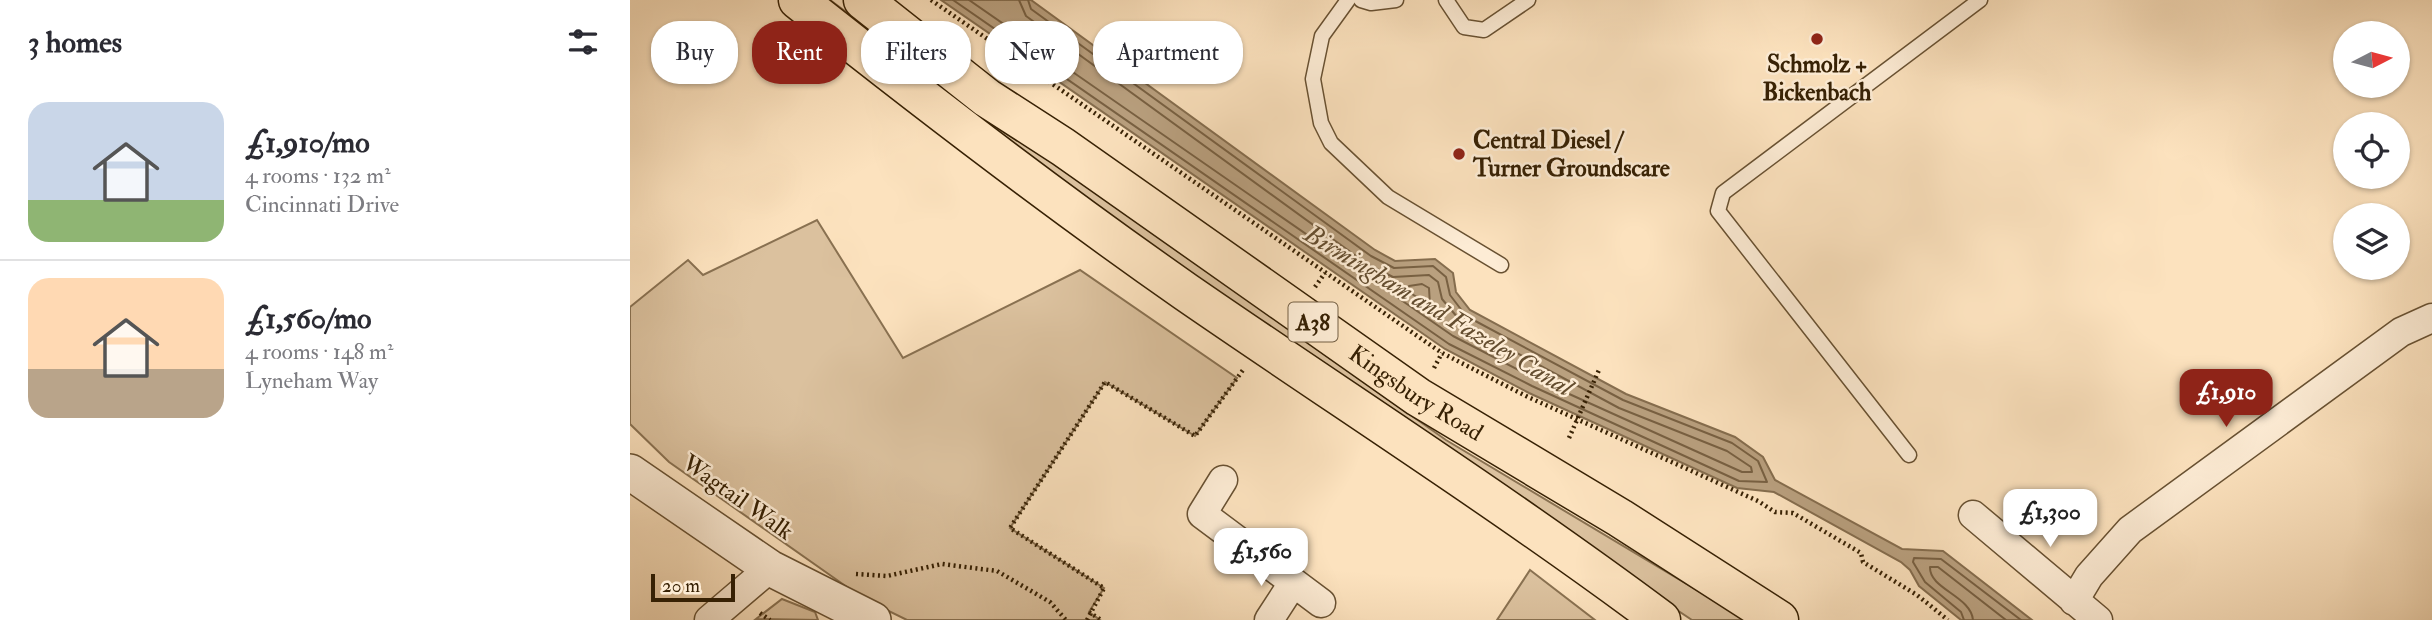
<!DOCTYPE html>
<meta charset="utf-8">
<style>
body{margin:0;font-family:"IM FELL Double Pica",serif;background:#f7f7f7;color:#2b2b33;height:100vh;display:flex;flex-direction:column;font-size:26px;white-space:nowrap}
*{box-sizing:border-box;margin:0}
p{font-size:23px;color:#7c7c81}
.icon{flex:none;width:38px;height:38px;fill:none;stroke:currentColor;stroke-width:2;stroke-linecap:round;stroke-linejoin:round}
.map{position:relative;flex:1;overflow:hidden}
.sheet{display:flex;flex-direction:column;background:#fff;width:630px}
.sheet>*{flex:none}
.top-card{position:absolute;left:21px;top:21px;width:665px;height:63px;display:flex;gap:14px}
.needle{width:46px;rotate:84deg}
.controls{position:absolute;left:1703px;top:21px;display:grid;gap:14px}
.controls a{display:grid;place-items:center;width:77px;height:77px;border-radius:50%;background:#fff;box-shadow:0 2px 5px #0004;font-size:35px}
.scale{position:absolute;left:21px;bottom:18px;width:84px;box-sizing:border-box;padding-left:7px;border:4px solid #372104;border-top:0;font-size:19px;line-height:24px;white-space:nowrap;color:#372104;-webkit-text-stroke:5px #fdecd5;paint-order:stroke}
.price{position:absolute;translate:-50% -60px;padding:0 16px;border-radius:14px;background:#fff;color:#222;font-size:23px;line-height:46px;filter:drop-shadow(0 2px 4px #0008)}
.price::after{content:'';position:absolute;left:50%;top:42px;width:21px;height:16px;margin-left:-10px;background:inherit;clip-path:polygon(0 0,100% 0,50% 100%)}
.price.on{background:#8f2418;color:#fff}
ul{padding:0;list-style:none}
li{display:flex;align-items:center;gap:21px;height:175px;padding:0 28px}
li+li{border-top:2px solid #e1e1e2}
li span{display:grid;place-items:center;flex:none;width:196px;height:140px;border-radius:21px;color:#555}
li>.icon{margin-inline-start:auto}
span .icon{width:84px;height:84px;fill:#fffc;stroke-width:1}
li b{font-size:30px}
h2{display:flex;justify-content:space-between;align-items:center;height:84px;padding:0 28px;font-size:30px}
.chip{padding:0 24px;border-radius:28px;background:#fff;box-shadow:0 2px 5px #0004;font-size:24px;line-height:63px}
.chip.on{background:#8f2418;color:#fff}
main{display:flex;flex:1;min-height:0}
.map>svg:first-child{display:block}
</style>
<main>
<section class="sheet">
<h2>3 homes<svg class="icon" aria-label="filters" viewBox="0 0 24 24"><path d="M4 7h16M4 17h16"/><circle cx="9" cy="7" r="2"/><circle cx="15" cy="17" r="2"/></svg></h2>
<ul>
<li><span style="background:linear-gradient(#c9d6e8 70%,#8fb573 0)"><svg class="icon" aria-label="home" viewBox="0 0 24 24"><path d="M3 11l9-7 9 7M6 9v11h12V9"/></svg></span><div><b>£1,910/mo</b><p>4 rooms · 132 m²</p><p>Cincinnati Drive</p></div></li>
<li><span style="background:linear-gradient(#ffd9b3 65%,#b9a48a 0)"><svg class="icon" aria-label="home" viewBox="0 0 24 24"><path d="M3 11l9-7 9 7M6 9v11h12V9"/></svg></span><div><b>£1,560/mo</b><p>4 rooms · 148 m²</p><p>Lyneham Way</p></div></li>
</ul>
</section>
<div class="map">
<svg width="1802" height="620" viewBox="0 0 1802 620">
<rect width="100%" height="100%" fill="#fce2be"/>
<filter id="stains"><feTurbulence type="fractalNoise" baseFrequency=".00286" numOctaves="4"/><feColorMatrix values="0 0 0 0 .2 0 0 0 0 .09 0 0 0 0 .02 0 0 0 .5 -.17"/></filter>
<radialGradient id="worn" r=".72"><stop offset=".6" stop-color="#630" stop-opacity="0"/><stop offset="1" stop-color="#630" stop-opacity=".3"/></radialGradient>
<!-- green -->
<path fill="#dbc19e" stroke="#897151" stroke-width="2" d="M185,0H200L338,103L816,440L1117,620H1062L755,415Z
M187,220L273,358L450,270L607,378L565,436L475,382L380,528L474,588L459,612L470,620H277L234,599L39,462L0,424V307L58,260L73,275Z
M900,570L965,620H867Z
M152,599L185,612L188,620L126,619Z"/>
<!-- water -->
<path fill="#b9a07f" stroke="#856d4e" stroke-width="2" d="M311,0H401L745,250L765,261L805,259L823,273L826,292L840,310L996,394L1105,437L1133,457L1145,480L1272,549L1313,551L1402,620H1331L1289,586L1280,570L1271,562L1144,492L1107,488L899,393L815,349Z"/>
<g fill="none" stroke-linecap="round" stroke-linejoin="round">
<!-- shore -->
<path stroke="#786042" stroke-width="2" d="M323,0L819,344L902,386L1109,481L1137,482L1128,461L1102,443L993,400L836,316L820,295L816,277L803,266L764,268L741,256L401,9L398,0
M339,0L823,336L906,379L1112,472H1122L1121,467L1097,451L989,408L833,324L812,299L808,282L799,275L763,277L737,264L396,16L389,0
M792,284L799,288L800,305L777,291L779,286Z
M1334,620L1331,612L1295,582L1283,562L1284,558L1311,559L1391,620
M1343,620C1341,596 1299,589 1300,567H1308L1376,620"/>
<!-- service casing -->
<g stroke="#685132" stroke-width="17">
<path id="service" d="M718,0L692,36L683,79L691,123L701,143L758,197L871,265
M731,0L741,3L766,0
M816,0L834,27L854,30L898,0
M1279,455L1088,211L1093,193L1350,0"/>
</g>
<!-- minor casing -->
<g stroke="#685132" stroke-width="31">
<path id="minor" d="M593,480L572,514L691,603
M1343,515L1468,620
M1444,601L1459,576L1500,530L1771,332L1802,318
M79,620L140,568
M639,620L663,583"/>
</g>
<!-- tertiary casing -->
<g stroke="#685132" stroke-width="38">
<path id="tertiary" d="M0,472L140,568L243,620"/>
</g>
<!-- trunk casing -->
<g stroke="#372104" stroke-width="41">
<g id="trunk">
<path d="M168,0C295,101 423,199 556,292C714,401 877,505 1031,620"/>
<path id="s1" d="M233,0L357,98L433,147L788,397L990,518L1149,620"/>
</g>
</g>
<!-- path -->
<path stroke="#372104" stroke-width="4.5" stroke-dasharray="2 3.5" stroke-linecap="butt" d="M301,0L812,353L898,397L1128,501L1145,512L1163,513L1231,553L1233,562L1287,595L1318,620
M685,287L695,273
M804,368L812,353
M226,574L257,576L312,564L367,571L420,602L436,620
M459,612L471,620
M130,613L140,620
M457,620L474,588L380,528L475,382L565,436L613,370"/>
<!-- service -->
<use href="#service" stroke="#fdecd5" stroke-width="14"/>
<!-- minor -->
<use href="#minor" stroke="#fdecd5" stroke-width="28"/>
<!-- tertiary -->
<use href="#tertiary" stroke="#fdecd5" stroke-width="35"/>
<!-- trunk -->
<use href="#trunk" stroke="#fce2be" stroke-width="38"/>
<!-- path-bridge -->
<path stroke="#372104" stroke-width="4.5" stroke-dasharray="2 3.5" stroke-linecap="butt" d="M939,438L969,370"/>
</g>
<!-- markers -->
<g fill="#8f2418" stroke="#fdecd5" stroke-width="2.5">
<circle cx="1187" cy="39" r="7"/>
<circle cx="829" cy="154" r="7"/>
</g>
<g text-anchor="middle" stroke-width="5" stroke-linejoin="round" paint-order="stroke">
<!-- shield labels -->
<rect fill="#fdecd5" stroke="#725e43" stroke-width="2" x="658.5" y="302.5" width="49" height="39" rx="5"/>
<g font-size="23" font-weight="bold" fill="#372104">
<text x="683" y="330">A38</text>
</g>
<!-- poi labels -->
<g font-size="24" font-weight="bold" fill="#372104" stroke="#fdecd5">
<text x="1187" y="72">Schmolz +<tspan x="1187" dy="28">Bickenbach</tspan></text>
<text x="843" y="148" text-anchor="start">Central Diesel /<tspan x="843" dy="28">Turner Groundscare</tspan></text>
</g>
<!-- street labels -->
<g font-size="24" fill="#372104" stroke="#fdecd5">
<text dy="8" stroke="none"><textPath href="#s1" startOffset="679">Kingsbury Road</textPath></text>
<text transform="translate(108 497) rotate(35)" y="8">Wagtail Walk</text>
</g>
<!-- water labels -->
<g font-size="26" font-style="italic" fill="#644d2f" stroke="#fdecd5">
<text transform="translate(809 310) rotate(31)" y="9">Birmingham and Fazeley Canal</text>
</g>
</g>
<rect width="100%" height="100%" filter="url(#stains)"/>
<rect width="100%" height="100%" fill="url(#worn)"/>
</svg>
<div class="controls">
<a><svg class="needle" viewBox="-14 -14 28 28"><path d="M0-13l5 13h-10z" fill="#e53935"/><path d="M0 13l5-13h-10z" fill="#7c7c81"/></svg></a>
<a><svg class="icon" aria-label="locate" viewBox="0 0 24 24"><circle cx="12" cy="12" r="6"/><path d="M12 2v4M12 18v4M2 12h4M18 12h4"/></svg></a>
<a><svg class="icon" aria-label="layers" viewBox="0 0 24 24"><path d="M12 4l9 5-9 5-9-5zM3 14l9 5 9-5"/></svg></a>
</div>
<div class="scale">20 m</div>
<b class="price on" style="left:1596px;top:429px">£1,910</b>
<b class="price" style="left:1420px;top:549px">£1,300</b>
<b class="price" style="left:631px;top:588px">£1,560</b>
<div class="top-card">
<a class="chip">Buy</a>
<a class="chip on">Rent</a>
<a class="chip">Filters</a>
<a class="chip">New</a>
<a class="chip">Apartment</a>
</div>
</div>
</main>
